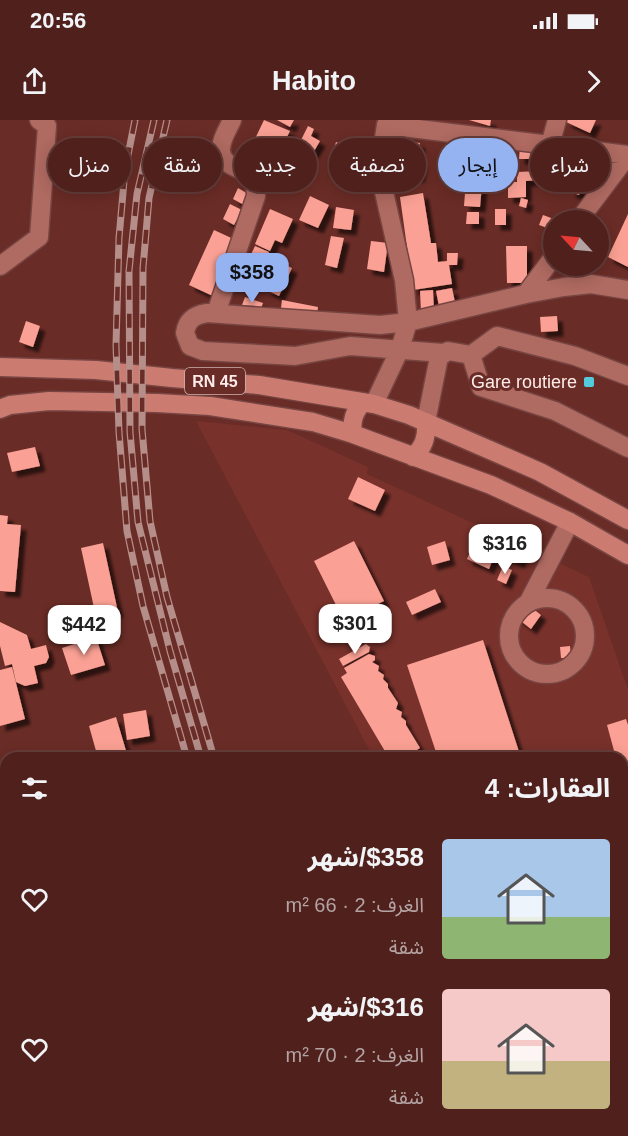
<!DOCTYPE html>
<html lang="ar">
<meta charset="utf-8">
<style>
body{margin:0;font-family:Helvetica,"Noto Sans Arabic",sans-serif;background:#562925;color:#f1f3f6;direction:rtl;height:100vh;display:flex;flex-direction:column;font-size:22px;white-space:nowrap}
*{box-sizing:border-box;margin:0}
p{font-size:20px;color:#b4a3a3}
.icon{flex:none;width:33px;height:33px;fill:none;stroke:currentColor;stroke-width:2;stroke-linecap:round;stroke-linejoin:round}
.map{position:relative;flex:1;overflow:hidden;direction:ltr}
.panel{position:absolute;left:0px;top:632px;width:628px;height:386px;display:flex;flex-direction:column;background:#50211c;border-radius:18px 18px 0 0;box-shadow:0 3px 15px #0003,0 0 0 2px #673e3b;direction:rtl}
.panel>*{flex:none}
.guide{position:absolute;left:18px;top:18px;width:592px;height:54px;direction:rtl;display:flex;gap:12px}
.needle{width:39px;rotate:296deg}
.buttons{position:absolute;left:543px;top:90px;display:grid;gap:12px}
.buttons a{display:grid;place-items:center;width:66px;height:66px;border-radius:50%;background:#50211c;box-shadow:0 3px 15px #0003,0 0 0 2px #673e3b;font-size:30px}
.price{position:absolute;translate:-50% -51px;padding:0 14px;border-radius:12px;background:#fff;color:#222;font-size:20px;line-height:39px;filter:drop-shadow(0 2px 3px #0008)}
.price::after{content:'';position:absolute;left:50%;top:36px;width:18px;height:14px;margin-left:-9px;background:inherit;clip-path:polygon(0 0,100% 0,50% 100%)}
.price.on{background:#95b2f1;color:#111}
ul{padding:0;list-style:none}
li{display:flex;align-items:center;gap:18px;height:150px;padding:0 18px}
li span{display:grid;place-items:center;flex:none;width:168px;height:120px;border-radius:6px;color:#555}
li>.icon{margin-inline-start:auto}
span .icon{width:72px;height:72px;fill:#fffc;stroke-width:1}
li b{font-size:26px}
h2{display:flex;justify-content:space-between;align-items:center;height:72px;padding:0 18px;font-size:26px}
.pill{padding:0 21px;border-radius:27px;background:#50211c;box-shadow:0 3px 15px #0003,0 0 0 2px #673e3b;font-size:21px;line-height:54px}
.pill.on{background:#95b2f1;color:#111}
.status{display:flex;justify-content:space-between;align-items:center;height:42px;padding:0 30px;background:#50211c;direction:ltr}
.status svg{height:16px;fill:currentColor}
header{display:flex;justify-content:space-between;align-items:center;height:78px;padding:0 18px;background:#50211c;font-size:27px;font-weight:600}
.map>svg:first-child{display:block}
</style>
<div class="status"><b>20:56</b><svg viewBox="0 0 49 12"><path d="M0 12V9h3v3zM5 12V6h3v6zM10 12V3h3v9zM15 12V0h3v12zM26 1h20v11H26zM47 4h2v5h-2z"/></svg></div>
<header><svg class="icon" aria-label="forward" viewBox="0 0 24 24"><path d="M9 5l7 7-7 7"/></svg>Habito<svg class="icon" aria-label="share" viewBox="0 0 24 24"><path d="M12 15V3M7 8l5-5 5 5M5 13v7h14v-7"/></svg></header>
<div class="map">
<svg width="628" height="1016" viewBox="0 0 628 1016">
<defs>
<filter id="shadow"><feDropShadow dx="5.5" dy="5.5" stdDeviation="1.5" flood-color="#0009"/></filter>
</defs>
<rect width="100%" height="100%" fill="#6a2c26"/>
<!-- built -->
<path fill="#78312b" d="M196,301L287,310L368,347L367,354L589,457L628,570V752L623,767L622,638L373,637Z"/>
<!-- building -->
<path fill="#faa094" filter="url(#shadow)" d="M264,0L290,11L281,29L283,30L268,62L241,48Z
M277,0H294L290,7Z
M469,0H491L490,6Z
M566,0H596L590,13L566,2Z
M308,6L314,9L311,16L320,21L313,33L298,26Z
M404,21L420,23L417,41H422L419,57L399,56Z
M469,21L490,22L489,42H476L474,64L482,65L480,87L464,86Z
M336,22L348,27L344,39L332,34Z
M497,22L508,23L507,44L495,43Z
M520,25H531L530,39H519Z
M540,51V60L526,61V77L508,78V62H517V52Z
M576,53L586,56L579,75L570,72Z
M238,68L250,75L244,85L233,79Z
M423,73L431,123H436L438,142L447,141V133H458L457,145H449L452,164L413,170L400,77Z
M310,76L329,85L318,108L299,100Z
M521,78L528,80L526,88L519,86Z
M230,84L242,90L234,105L223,99Z
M336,87L354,90L351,110L333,108Z
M270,89L293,99L282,123L275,120L270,131L255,124Z
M495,89H506V105H495Z
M467,92H479V104H466Z
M628,94V147L608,137Z
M543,95L554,99L550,109L539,105Z
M214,110L240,122L215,177L189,165Z
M331,116L344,118L337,148L325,145Z
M371,121L388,123L384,152L367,149Z
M255,126L269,132L259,153L245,147Z
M506,126H527V163H507Z
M279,142L292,148L279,176L266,170Z
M246,151L254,155L250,163L242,158Z
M452,168L456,187L440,191L436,171Z
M433,170L434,191L421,192L420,171Z
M245,177L263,183L260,191L242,185Z
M282,180L318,187L317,195L281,188Z
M557,196L558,211L541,212L540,197Z
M26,201L40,206L33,227L19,222Z
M35,327L40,346L12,352L7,333Z
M358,357L385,370L375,391L348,379Z
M0,395L8,396L7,404L21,405L15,472L0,471Z
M480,410L525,430L519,443L496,432L489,449L467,439Z
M354,421L384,481L344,501L314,441Z
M445,421L450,440L432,445L427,427Z
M103,423L118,492L96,497L81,428Z
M503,446L512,450L506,464L497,460Z
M435,469L441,482L412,495L406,482Z
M523,481L541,495L531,509L513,495Z
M0,502L27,515L31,529L46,525L49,537L46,543L34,546L38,563L25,566L16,562L12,544L5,546L0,526Z
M96,517L105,545L71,555L62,528Z
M483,520L521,638H438L407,545Z
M366,524L370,527L369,532L343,546L339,539Z
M570,526L571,538H561L560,527Z
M369,534L375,536V540L372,542L379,546L378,551L384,555L383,559L388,564V568L398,583L396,589L402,592L401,597L406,601V605L420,628L404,638H389L341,557L347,553L344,548Z
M12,547L25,599L0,606V550Z
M146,590L150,616L127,620L123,594Z
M116,597L127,634L117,638H98L89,606Z
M626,599L628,605V666L625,667L622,658V638H616L607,605Z
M6,685V695L0,696V686Z
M6,735V782H5L0,763V736Z
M0,799L2,805L6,804V830H0Z
M0,947L5,948L1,977H0Z
M0,1009H6V1011L78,1014L88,1011H133L135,1016H0Z
M497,1011H510L512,1016H488Z"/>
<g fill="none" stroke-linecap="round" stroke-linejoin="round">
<!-- minor casing -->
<g stroke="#764542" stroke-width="21">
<path id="minor" d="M388,0L386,5L550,25L557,0
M550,25L628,35
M579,100L628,35
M0,146L39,117L47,6L39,0
M526,174L554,136
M216,193L256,76C256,43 223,53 221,31C220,21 228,9 232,0
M443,233L350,226L295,236L203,231L190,226L185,213C187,200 194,195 207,193L380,205L408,202L526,174L564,167L591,164L628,170
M471,235L481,267L555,291L628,328
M374,284L400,229L408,202L404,160L379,50L386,5
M426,302L439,237L448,231L471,235L497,216L575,236L628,256
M509 516a38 38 0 1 1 76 0a38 38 0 1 1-76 0Z
M528,483L570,402
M0,895L6,901"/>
</g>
<!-- major casing -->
<g stroke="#764542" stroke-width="21">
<path id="major" d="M0,247L96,250L172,258L259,265L374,284L409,295L499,334L540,352L628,400
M0,289L10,285L49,281L157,283L210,286L313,302L353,314L491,365L570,402L628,435
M353,314C351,301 354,292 363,282
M413,337C424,327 427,317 426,302"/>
</g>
<!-- minor -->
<use href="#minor" stroke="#af6a61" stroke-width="18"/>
<!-- major -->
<use href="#major" stroke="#cc7b71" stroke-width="18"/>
<!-- rail casing -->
<g stroke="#b58e8a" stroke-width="7">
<path id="rail" d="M135,0L125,50L119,118L116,225L119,312L127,411L143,486L187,638
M154,0L137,74L129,151L130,312L138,402L170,531L201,638
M167,0L149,78L143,148L142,309L150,401L167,477L214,638
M296,1011L297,1016
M311,1011L312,1016
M348,1011L350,1016
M601,1011L605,1016"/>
</g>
<!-- rail -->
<use href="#rail" stroke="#6a2c26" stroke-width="4.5" stroke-dasharray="14" stroke-linecap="butt"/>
</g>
<!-- markers -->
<rect fill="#53cbdb" stroke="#6a2c26" stroke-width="2" x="583" y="256" width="12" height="12" rx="3"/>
<g text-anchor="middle" stroke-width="6" stroke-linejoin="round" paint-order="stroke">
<!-- shield labels -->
<rect fill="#6a2c26" stroke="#d1b2af" stroke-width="1.5" x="185" y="248" width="60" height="26" rx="4.5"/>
<g font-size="16" font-weight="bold" fill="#fdecea">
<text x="215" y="267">RN 45</text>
</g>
<!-- poi labels -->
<g font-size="18" fill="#fdecea" stroke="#6a2c26" text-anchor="end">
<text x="577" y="268">Gare routiere</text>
</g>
</g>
</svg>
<div class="buttons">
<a><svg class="needle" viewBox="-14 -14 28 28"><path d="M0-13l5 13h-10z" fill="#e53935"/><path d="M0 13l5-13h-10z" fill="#b4a3a3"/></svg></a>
</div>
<b class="price on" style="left:252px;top:184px">$358</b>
<b class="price" style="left:505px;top:455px">$316</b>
<b class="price" style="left:355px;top:535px">$301</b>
<b class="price" style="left:84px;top:536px">$442</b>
<div class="guide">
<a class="pill">شراء</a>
<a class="pill on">إيجار</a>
<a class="pill">تصفية</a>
<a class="pill">جديد</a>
<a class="pill">شقة</a>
<a class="pill">منزل</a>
</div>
<section class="panel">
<h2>العقارات: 4<svg class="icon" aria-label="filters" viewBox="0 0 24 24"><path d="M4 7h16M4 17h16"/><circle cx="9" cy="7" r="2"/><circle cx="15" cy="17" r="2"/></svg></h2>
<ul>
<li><span style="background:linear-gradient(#a9c7e8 65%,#8fb573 0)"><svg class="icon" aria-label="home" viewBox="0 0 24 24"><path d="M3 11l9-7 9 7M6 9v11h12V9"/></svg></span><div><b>$358/شهر</b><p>الغرف: 2 · 66 m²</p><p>شقة</p></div><svg class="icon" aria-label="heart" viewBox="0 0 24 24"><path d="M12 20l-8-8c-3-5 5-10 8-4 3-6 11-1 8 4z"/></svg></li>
<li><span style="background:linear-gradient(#f6c9c9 60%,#c2b280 0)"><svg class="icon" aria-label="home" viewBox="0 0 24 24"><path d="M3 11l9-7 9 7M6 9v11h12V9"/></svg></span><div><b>$316/شهر</b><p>الغرف: 2 · 70 m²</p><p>شقة</p></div><svg class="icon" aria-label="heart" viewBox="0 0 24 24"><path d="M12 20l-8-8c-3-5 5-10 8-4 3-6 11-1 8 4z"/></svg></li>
</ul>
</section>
</div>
